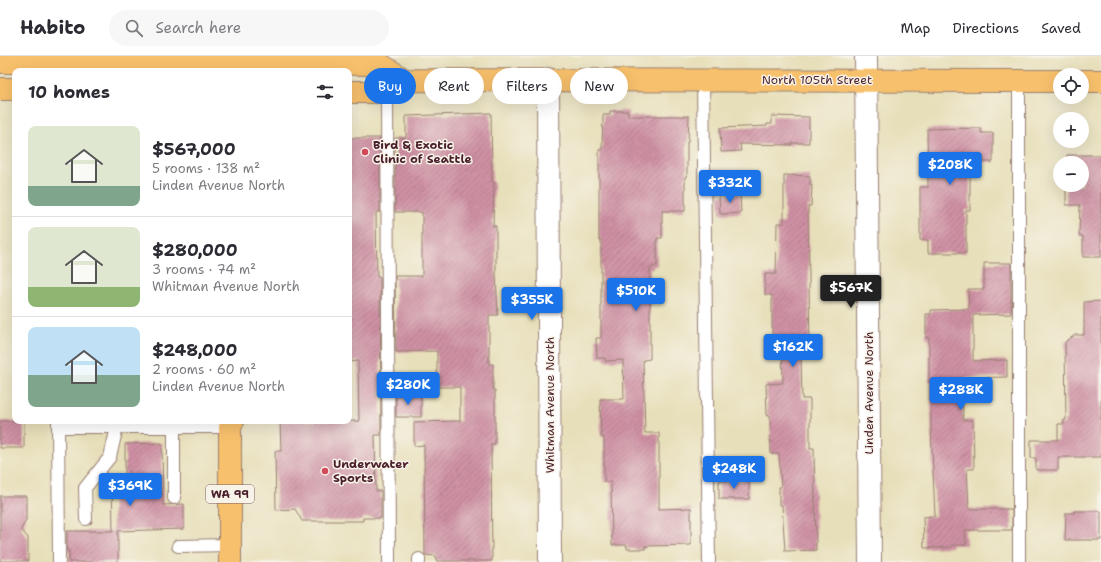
<!DOCTYPE html>
<meta charset="utf-8">
<style>
body{margin:0;font-family:"Shantell Sans",sans-serif;background:#f7f7f7;color:#2b2b33;height:100vh;display:flex;flex-direction:column;font-size:15px;white-space:nowrap}
*{box-sizing:border-box;margin:0}
p{font-size:13px;color:#7c7c81}
.icon{flex:none;width:22px;height:22px;fill:none;stroke:currentColor;stroke-width:2;stroke-linecap:round;stroke-linejoin:round}
.map{position:relative;flex:1;overflow:hidden}
.side{position:absolute;left:12px;top:12px;width:340px;height:356px;display:flex;flex-direction:column;background:#fff;border-radius:8px;box-shadow:0 4px 16px #0002}
.side>*{flex:none}
.guide{position:absolute;left:364px;top:12px;width:380px;height:36px;display:flex;gap:8px}
.fabs{position:absolute;left:1053px;top:12px;display:grid;gap:8px}
.fabs a{display:grid;place-items:center;width:36px;height:36px;border-radius:50%;background:#fff;box-shadow:0 4px 16px #0002;font-size:20px}
.price{position:absolute;translate:-50% -34px;padding:0 9px;border-radius:4px;background:#1a73e8;color:#fff;font-size:13px;line-height:26px;filter:drop-shadow(0 1px 2px #0008)}
.price::after{content:'';position:absolute;left:50%;top:24px;width:12px;height:9px;margin-left:-6px;background:inherit;clip-path:polygon(0 0,100% 0,50% 100%)}
.price.active{background:#222;color:#fff}
ul{padding:0;list-style:none}
li{display:flex;align-items:center;gap:12px;height:100px;padding:0 16px}
li+li{border-top:1px solid #e1e1e2}
li span{display:grid;place-items:center;flex:none;width:112px;height:80px;border-radius:8px;color:#555}
li>.icon{margin-inline-start:auto}
span .icon{width:48px;height:48px;fill:#fffc;stroke-width:1}
li b{font-size:17px}
h2{display:flex;justify-content:space-between;align-items:center;height:48px;padding:0 16px;font-size:17px}
.pill{padding:0 14px;border-radius:18px;background:#fff;box-shadow:0 4px 16px #0002;font-size:14px;line-height:36px}
.pill.active{background:#1a73e8;color:#fff}
header{display:flex;align-items:center;gap:24px;box-sizing:border-box;height:56px;padding:0 20px;background:#fff;border-bottom:1px solid #e1e1e2}
header strong{font-size:19px}
nav{display:flex;gap:22px;margin-inline-start:auto;font-size:14px}
.search{width:280px;height:36px;background:#f7f7f7;display:flex;align-items:center;gap:10px;box-sizing:border-box;padding:0 14px;border-radius:22px;color:#7c7c81;font-size:15px}
.map>svg:first-child{display:block}
</style>
<header>
<strong>Habito</strong>
<div class="search"><svg class="icon" aria-label="search" viewBox="0 0 24 24"><circle cx="10" cy="10" r="6"/><path d="M15 15l6 6"/></svg>Search here</div>
<nav><a>Map</a><a>Directions</a><a>Saved</a></nav>
</header>
<div class="map">
<svg width="1101" height="506" viewBox="0 0 1101 506">
<defs>
<pattern id="building-hatch" width="6" height="6" patternUnits="userSpaceOnUse"><rect width="6" height="6" fill="#cf91a4"/><path d="M-1 1l2-2M0 6l6-6M5 7l2-2" fill="none" stroke="#aa7686"/></pattern>
</defs>
<rect width="100%" height="100%" fill="#f7f3e8"/>
<filter id="ink" filterUnits="userSpaceOnUse"><feTurbulence type="fractalNoise" baseFrequency=".025" numOctaves="2"/><feDisplacementMap in="SourceGraphic" scale="8" xChannelSelector="R" yChannelSelector="G"/><feConvolveMatrix kernelMatrix="1 2 1 2 8 2 1 2 1" color-interpolation-filters="sRGB"/></filter>
<filter id="wash" filterUnits="userSpaceOnUse"><feTurbulence type="fractalNoise" baseFrequency=".012" numOctaves="4" result="noise"/><feDisplacementMap in="SourceGraphic" scale="16" xChannelSelector="R" yChannelSelector="G"/><feGaussianBlur stdDeviation="0.9" result="paint"/><feColorMatrix in="noise" values="0 0 0 0 0 0 0 0 0 0 0 0 0 0 0 0 0 1.4 0 .05"/><feComposite in="paint" operator="in"/></filter>
<g filter="url(#wash)">
<rect width="100%" height="100%" fill="#e7dfb9"/>
<g id="blocks">
<!-- building -->
<path fill="url(#building-hatch)" d="M610,55H628V60H689L688,86H687V121H685V155H662V182H657V210H653V212H650V303L643,304L645,377H659V453L691,452V489L645,490V493H627V489H612L611,426H604V381H601L600,343H624L623,304L605,305V302H597L596,282H601V184H599V94H602L603,59H610Z
M491,57L492,126H494L493,170H496V219L498,259H489V308H493V334H495V388H491L492,505H436V500L425,499L424,389L414,390V366L460,365V331H437V295L396,296L395,220H422V156H395V82H406V60Z
M772,60L809,61V87H792V89L740,88L741,95L721,96L720,72L767,70V68H772Z
M981,72V77H993V106H970V154H966V197H928V184H920V131H928L927,73Z
M349,82H380V156H376L377,221H380L381,379H375L376,435H381V462H363V465H302L295,453L276,454L275,395H281L280,365H359L358,305L349,306Z
M1067,99H1101V201H1083V180H1079L1080,149H1066V129H1082V107H1067Z
M784,119L810,120V129H812L811,150H808L810,298H801L802,343H810V392H814L816,494L785,495L782,449H779V431H781L779,398H771L770,359L767,360L766,328L783,327L782,289H772V239H765V218H776L777,167H784Z
M740,138L741,157L720,158L719,139Z
M984,207H1011V258L973,259V305L1007,304V321L966,322V327H962L963,364H973L974,413H967L969,453H1012V474H965L966,489H951V491L924,492L923,461L935,460L931,371V326H929V282H926V258H931V254L969,253L968,233H984Z
M1101,245V401H1058V414H1036V402H1031V384H1058V368H1064V364H1066L1065,286L1075,279H1084V246Z
M396,339H421V361H396Z
M0,365H24V392H0Z
M162,387L163,449L184,448V473L118,475V506H69V495H67V475H113L112,422L125,421V388Z
M749,424V443H719V425Z
M0,440H26V464L21,473L28,482V505H0Z
M1074,455H1101V484H1065L1066,457H1074Z"/>
</g>
</g>
<g filter="url(#ink)">
<use href="#blocks" fill-opacity="0" stroke="#987f72" stroke-width="1"/>
<g fill="none" stroke-linecap="round" stroke-linejoin="round">
<!-- service casing -->
<g stroke="#987f72" stroke-width="14">
<path id="service" d="M703,23L709,506
M387,36L389,506
M58,365L59,506
M58,371H230
M174,442V371
M86,463L85,432L110,401L117,371
M178,490L230,489
M419,506V503
M1019,506V24"/>
</g>
<!-- minor casing -->
<g stroke="#987f72" stroke-width="24">
<path id="minor" d="M866,0L870,506
M548,23L550,506"/>
</g>
<!-- primary casing -->
<g stroke="#987f72" stroke-width="24">
<path id="primary" d="M0,6L380,8L405,24L1060,25
M1082,25H1101
M0,33H15
M349,36H387L405,24"/>
</g>
<!-- trunk casing -->
<g stroke="#987f72" stroke-width="24">
<path id="trunk" d="M208,15L209,0
M241,15V0
M230,506V371L233,365"/>
</g>
<!-- service -->
<use href="#service" stroke="#fff" stroke-width="12"/>
<!-- minor -->
<use href="#minor" stroke="#fff" stroke-width="22"/>
<!-- primary -->
<use href="#primary" stroke="#f7c06c" stroke-width="22"/>
<!-- trunk -->
<use href="#trunk" stroke="#f7c06c" stroke-width="22"/>
</g>
</g>
<!-- markers -->
<g fill="#d1495b" stroke="#f7f3e8" stroke-width="1.5">
<circle cx="365" cy="96" r="4"/>
<circle cx="325" cy="415" r="4"/>
</g>
<g text-anchor="middle" stroke-width="3" stroke-linejoin="round" paint-order="stroke">
<!-- shield labels -->
<rect fill="#f7f3e8" stroke="#7e5f64" stroke-width="1" x="206" y="429" width="48" height="18" rx="3"/>
<g font-size="11" font-weight="bold" fill="#4a1f2b">
<text x="230" y="442">WA 99</text>
</g>
<!-- street labels -->
<g font-size="12" fill="#4a1f2b" stroke="#f7f3e8">
<text x="817" y="28">North 105th Street</text>
<text transform="translate(869 337) rotate(-90)" y="4">Linden Avenue North</text>
<text transform="translate(550 349) rotate(-90)" y="4">Whitman Avenue North</text>
</g>
<!-- poi labels -->
<g font-size="12" font-weight="bold" fill="#4a1f2b" stroke="#f7f3e8" text-anchor="start">
<text x="373" y="93">Bird &amp; Exotic<tspan x="373" dy="14">Clinic of Seattle</tspan></text>
<text x="333" y="412">Underwater<tspan x="333" dy="14">Sports</tspan></text>
</g>
</g>
</svg>
<div class="fabs">
<a><svg class="icon" aria-label="locate" viewBox="0 0 24 24"><circle cx="12" cy="12" r="6"/><path d="M12 2v4M12 18v4M2 12h4M18 12h4"/></svg></a>
<a>+</a>
<a>−</a>
</div>
<b class="price" style="left:950px;top:130px">$208K</b>
<b class="price" style="left:730px;top:148px">$332K</b>
<b class="price active" style="left:851px;top:253px">$567K</b>
<b class="price" style="left:636px;top:256px">$510K</b>
<b class="price" style="left:532px;top:265px">$355K</b>
<b class="price" style="left:793px;top:312px">$162K</b>
<b class="price" style="left:408px;top:350px">$280K</b>
<b class="price" style="left:961px;top:355px">$288K</b>
<b class="price" style="left:734px;top:434px">$248K</b>
<b class="price" style="left:130px;top:451px">$369K</b>
<div class="guide">
<a class="pill active">Buy</a>
<a class="pill">Rent</a>
<a class="pill">Filters</a>
<a class="pill">New</a>
</div>
<section class="side">
<h2>10 homes<svg class="icon" aria-label="filters" viewBox="0 0 24 24"><path d="M4 7h16M4 17h16"/><circle cx="9" cy="7" r="2"/><circle cx="15" cy="17" r="2"/></svg></h2>
<ul>
<li><span style="background:linear-gradient(#dfe7d0 75%,#7fa58c 0)"><svg class="icon" aria-label="home" viewBox="0 0 24 24"><path d="M3 11l9-7 9 7M6 9v11h12V9"/></svg></span><div><b>$567,000</b><p>5 rooms · 138 m²</p><p>Linden Avenue North</p></div></li>
<li><span style="background:linear-gradient(#dfe7d0 75%,#8fb573 0)"><svg class="icon" aria-label="home" viewBox="0 0 24 24"><path d="M3 11l9-7 9 7M6 9v11h12V9"/></svg></span><div><b>$280,000</b><p>3 rooms · 74 m²</p><p>Whitman Avenue North</p></div></li>
<li><span style="background:linear-gradient(#bfe0f5 60%,#7fa58c 0)"><svg class="icon" aria-label="home" viewBox="0 0 24 24"><path d="M3 11l9-7 9 7M6 9v11h12V9"/></svg></span><div><b>$248,000</b><p>2 rooms · 60 m²</p><p>Linden Avenue North</p></div></li>
</ul>
</section>
</div>
